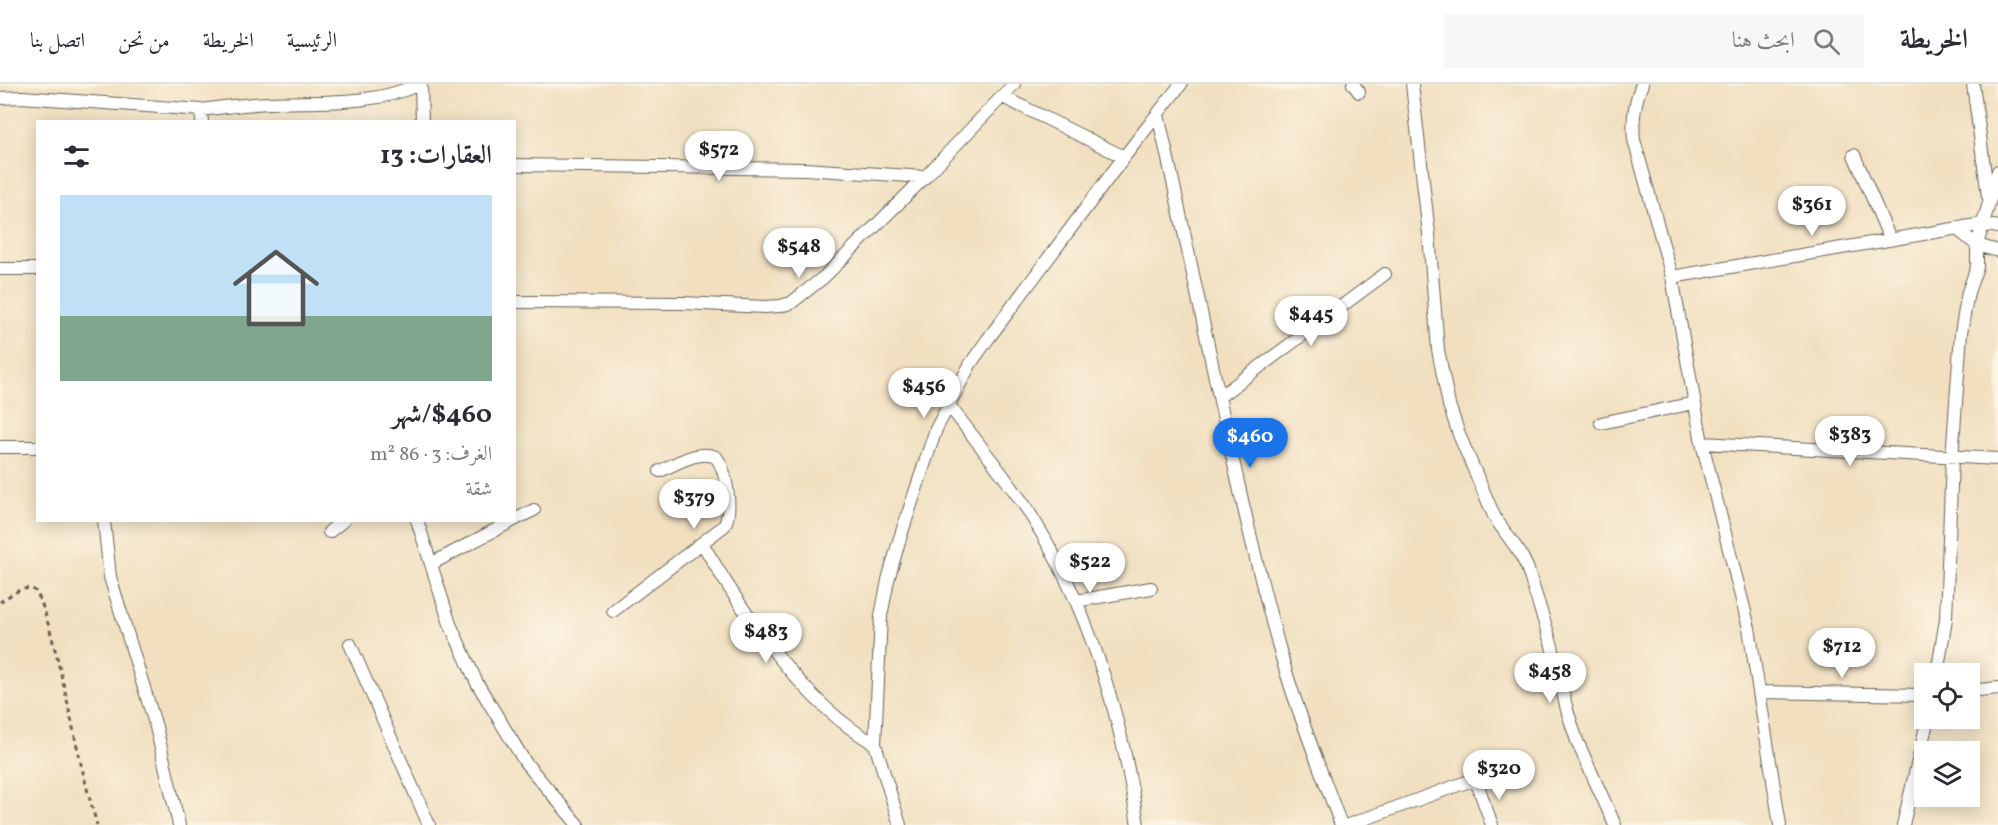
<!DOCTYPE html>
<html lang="ar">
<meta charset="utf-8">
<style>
body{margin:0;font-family:Vollkorn,Amiri,serif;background:#f7f7f7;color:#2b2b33;direction:rtl;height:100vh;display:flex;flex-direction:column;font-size:22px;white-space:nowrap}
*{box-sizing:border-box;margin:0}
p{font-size:20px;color:#7c7c81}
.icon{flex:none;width:33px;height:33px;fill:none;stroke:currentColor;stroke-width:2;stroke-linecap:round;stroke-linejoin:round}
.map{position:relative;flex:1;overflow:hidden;direction:ltr}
.sheet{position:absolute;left:36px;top:36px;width:480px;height:402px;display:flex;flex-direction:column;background:#fff;border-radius:0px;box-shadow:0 3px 15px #0003;direction:rtl}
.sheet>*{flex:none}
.tools{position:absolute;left:1914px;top:579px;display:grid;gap:12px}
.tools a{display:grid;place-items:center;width:66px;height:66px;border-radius:0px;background:#fff;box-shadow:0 3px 15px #0003;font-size:30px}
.price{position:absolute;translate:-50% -51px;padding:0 14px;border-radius:21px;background:#fff;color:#222;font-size:20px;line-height:39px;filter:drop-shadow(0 2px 3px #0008)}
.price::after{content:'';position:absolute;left:50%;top:36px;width:18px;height:14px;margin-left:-9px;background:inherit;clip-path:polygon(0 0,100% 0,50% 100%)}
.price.selected{background:#1a73e8;color:#fff}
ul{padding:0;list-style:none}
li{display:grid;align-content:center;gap:12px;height:318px;padding:0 24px}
li span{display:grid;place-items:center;height:186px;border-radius:0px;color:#555}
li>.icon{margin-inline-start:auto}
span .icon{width:108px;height:108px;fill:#fffc;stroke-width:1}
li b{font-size:26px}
h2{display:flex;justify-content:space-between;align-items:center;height:72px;padding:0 24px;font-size:26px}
header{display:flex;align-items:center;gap:36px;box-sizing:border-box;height:84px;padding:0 30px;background:#fff;border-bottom:2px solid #e1e1e2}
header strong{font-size:28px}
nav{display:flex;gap:33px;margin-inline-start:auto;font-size:21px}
.search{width:420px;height:54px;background:#f7f7f7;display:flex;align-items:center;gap:15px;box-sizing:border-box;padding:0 21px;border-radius:0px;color:#7c7c81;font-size:22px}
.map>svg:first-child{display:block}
</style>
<header>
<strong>الخريطة</strong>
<div class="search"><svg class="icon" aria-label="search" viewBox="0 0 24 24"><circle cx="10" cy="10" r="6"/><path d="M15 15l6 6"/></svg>ابحث هنا</div>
<nav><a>الرئيسية</a><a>الخريطة</a><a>من نحن</a><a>اتصل بنا</a></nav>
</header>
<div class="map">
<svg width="1998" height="741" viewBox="0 0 1998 741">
<rect width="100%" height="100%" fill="#fcf5e5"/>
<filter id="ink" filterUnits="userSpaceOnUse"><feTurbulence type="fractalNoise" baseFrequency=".0167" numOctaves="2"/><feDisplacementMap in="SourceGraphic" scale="12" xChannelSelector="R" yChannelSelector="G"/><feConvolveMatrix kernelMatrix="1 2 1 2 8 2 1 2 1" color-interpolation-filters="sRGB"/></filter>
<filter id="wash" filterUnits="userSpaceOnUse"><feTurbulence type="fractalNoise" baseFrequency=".008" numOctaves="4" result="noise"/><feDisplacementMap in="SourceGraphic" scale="24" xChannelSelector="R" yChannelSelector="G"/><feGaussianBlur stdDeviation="1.35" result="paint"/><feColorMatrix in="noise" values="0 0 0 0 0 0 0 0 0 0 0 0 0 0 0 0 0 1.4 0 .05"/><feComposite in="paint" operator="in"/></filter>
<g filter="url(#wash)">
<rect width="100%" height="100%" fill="#f1dfc0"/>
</g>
<g filter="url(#ink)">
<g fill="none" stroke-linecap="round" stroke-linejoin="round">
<!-- minor casing -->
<g stroke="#676055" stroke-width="14">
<path id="minor" d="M421,0L422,38
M1353,0L1359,8
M1412,0L1429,150L1438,266L1449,321L1460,353L1495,434L1520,469L1527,483L1552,562L1567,626L1577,657L1615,741
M1642,0C1634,19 1632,36 1634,56L1672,193L1702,359L1749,544L1780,741
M1973,0L1988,112
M1003,13L1124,73
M0,14L22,13L201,26L202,38
M201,26C224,23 247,20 270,19C320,17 373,22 419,0
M1158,31C1200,212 1232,395 1282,574C1298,631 1321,686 1341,741
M1854,71L1890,155
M514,81L805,85L925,93
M1957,145L1977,161L1998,167
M0,185H38
M1672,193L1982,140L1998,143
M514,218L683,219L765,223L780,222L791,219L824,193L925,93L1014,0
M1219,313L1385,190
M948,320C974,354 1001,387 1025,422C1087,517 1121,629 1138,741
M1601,339L1694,319
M1702,359L1998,375
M0,363H38
M104,436L110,493L156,643L179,741
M417,436L450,540L477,599L525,678L578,741
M514,436L534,426
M329,448L344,436
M702,459C743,529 803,620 875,660
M431,480L514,436
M1076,517L1151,504
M613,527L724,442C733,427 727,387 716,373C699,365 676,380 660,387
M350,560L429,741
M1937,590L1946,535L1952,374L1961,249L1968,208L1977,183V161L1998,87
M1970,607L1998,604
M1760,608L1924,611
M900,741L875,660L881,532L888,496L900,454L936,345L971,279L988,255L1124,73L1181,0
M1348,741L1472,696L1478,702L1492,741
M1903,741L1928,634"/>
</g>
<!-- path -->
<path stroke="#676055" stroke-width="3" stroke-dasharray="4.5 4.5" stroke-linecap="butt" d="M0,518C8,513 24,500 34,506C48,515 76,662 83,688C87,706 92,723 97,741"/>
<!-- minor -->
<use href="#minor" stroke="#fff" stroke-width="12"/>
</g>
</g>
</svg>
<div class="tools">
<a><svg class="icon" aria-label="locate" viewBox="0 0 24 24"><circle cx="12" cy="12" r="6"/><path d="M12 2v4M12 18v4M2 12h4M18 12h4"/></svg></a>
<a><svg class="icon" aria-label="layers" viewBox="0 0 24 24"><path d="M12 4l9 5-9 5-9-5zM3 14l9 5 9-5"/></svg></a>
</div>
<b class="price" style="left:719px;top:98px">$572</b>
<b class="price" style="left:1812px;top:153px">$361</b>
<b class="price" style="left:799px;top:195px">$548</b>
<b class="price" style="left:1311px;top:263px">$445</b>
<b class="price" style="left:924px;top:335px">$456</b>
<b class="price" style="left:1850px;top:383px">$383</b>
<b class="price selected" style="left:1250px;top:385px">$460</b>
<b class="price" style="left:694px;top:446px">$379</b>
<b class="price" style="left:1090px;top:510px">$522</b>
<b class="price" style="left:766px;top:580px">$483</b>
<b class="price" style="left:1842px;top:595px">$712</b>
<b class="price" style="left:1550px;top:620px">$458</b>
<b class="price" style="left:1499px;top:717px">$320</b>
<section class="sheet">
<h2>العقارات: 13<svg class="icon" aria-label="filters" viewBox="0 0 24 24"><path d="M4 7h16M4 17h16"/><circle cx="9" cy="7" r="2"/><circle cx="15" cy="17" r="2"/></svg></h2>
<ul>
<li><span style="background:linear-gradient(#bfe0f5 65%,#7fa58c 0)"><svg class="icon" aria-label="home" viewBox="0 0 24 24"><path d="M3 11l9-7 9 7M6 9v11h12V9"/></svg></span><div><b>$460/شهر</b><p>الغرف: 3 · 86 m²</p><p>شقة</p></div></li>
</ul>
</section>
</div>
